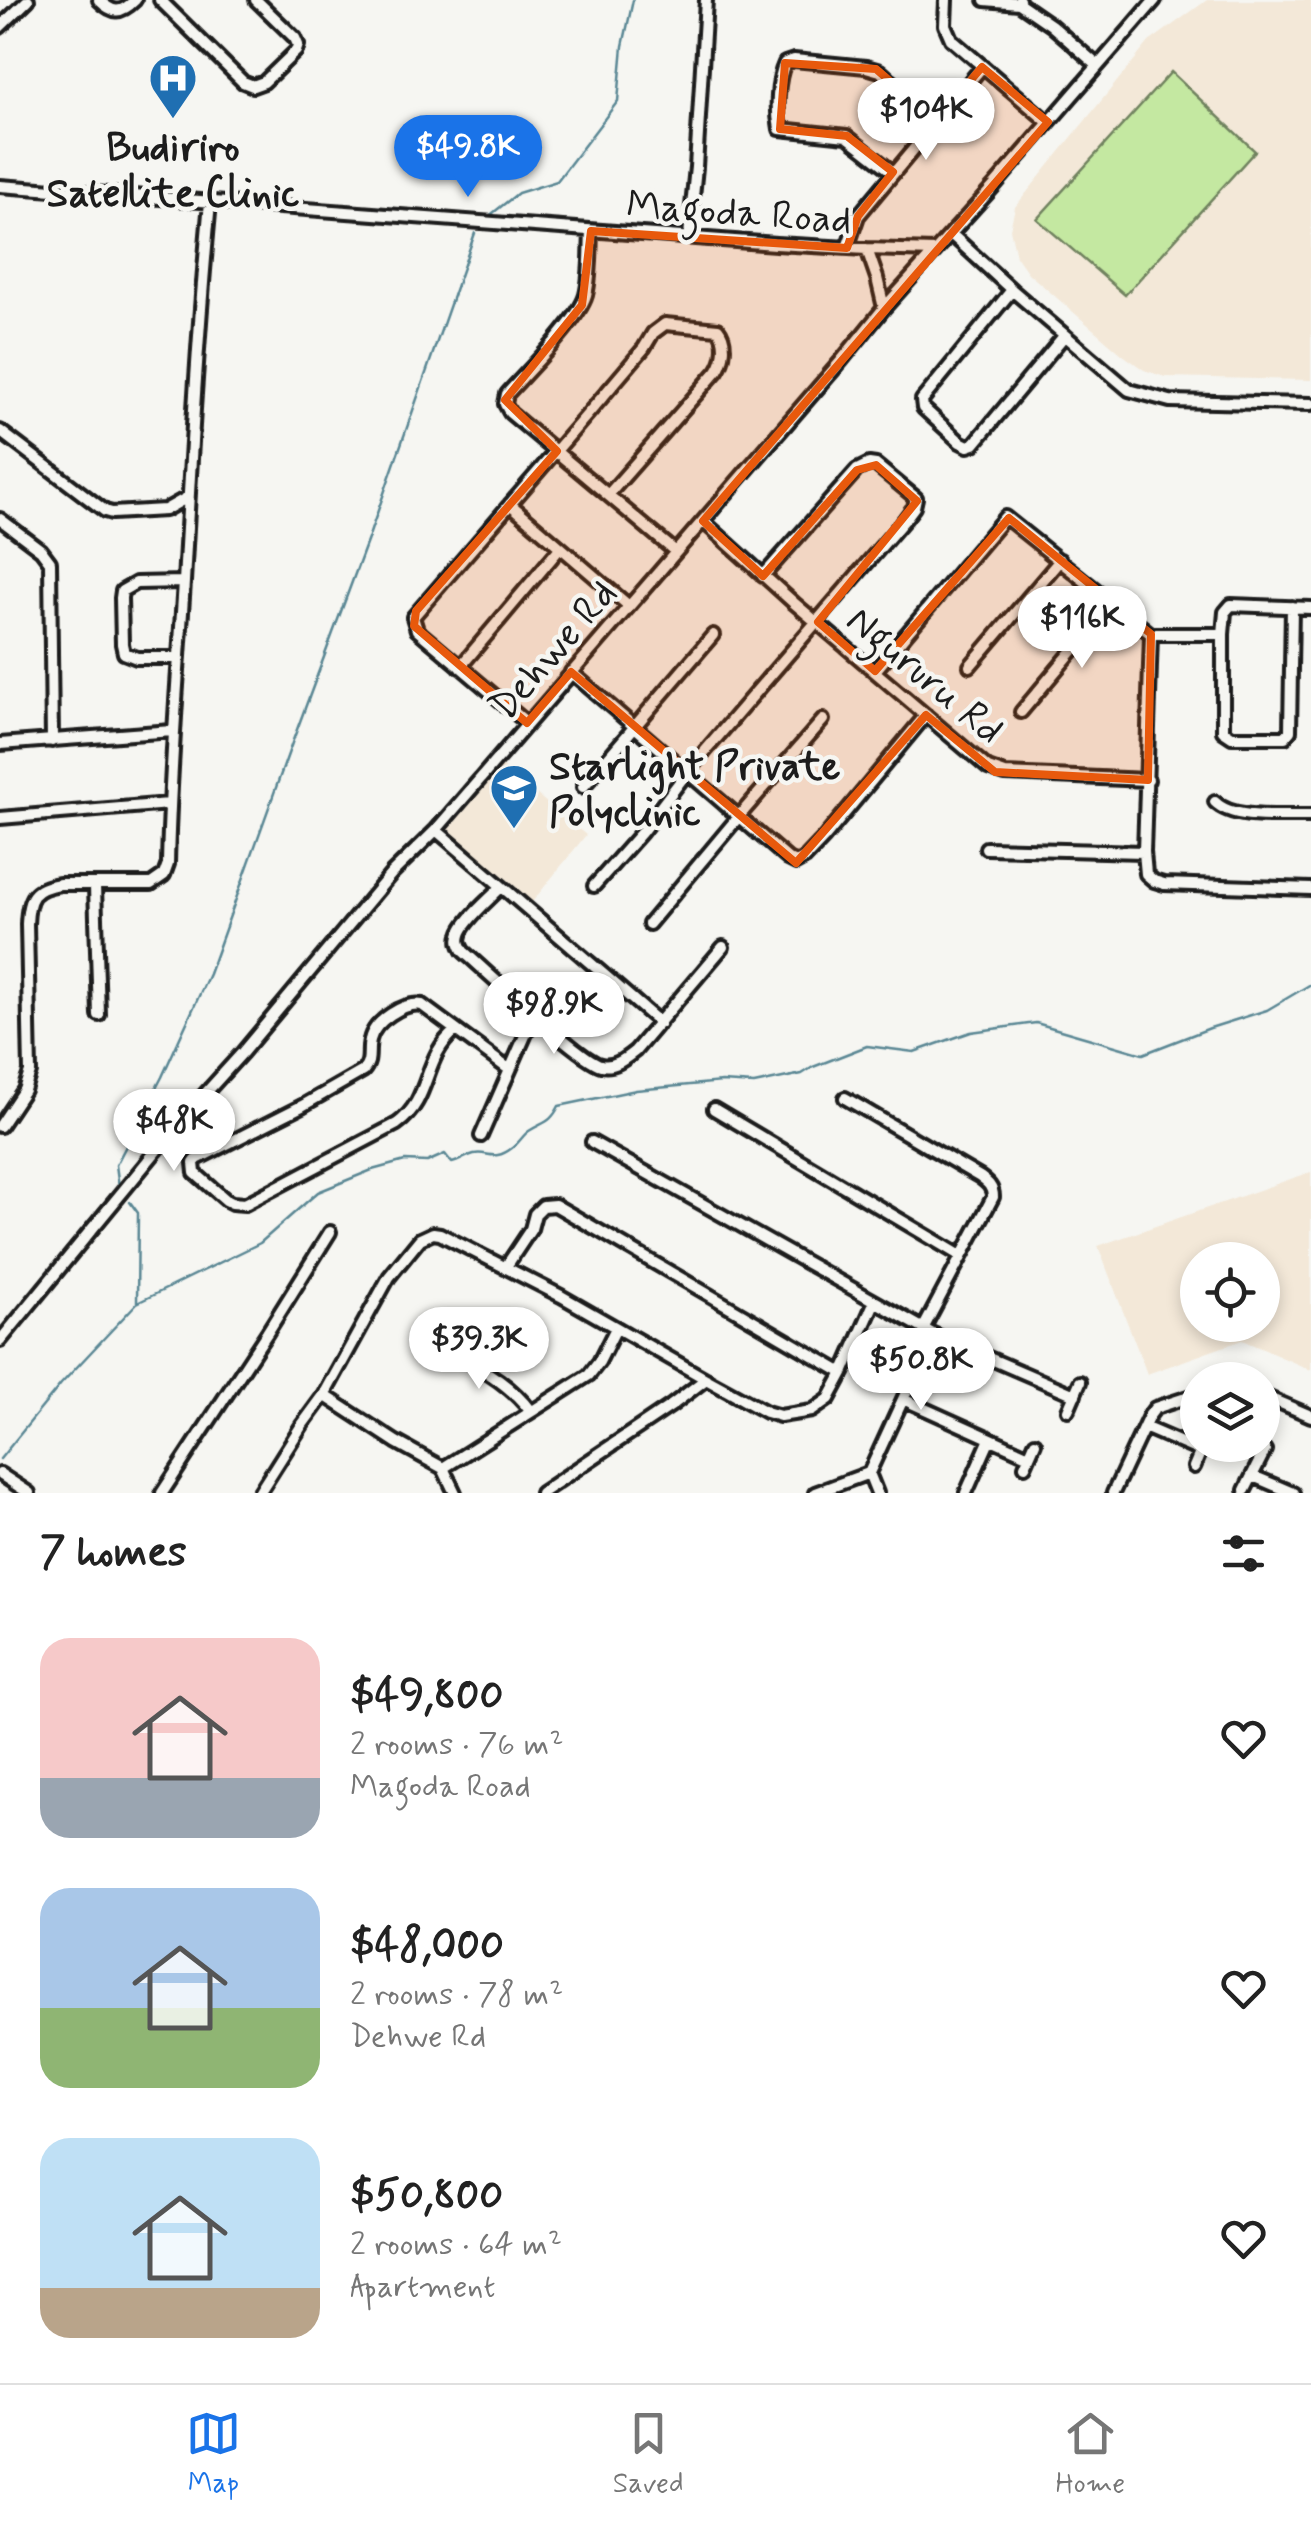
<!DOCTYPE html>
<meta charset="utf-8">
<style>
body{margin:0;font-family:Mynerve,sans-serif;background:#f2f2f2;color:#222;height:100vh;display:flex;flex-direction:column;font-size:38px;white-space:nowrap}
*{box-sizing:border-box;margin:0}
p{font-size:32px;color:#767676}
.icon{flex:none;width:55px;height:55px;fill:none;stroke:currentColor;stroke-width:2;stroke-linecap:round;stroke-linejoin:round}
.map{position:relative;height:1493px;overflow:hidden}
.sheet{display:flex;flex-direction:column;background:#fff;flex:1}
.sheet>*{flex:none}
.tools{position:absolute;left:1180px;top:1242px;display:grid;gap:20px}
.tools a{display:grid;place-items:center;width:100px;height:100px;border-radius:50%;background:#fff;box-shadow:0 5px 15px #0003;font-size:50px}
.price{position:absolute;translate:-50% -85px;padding:0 22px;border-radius:35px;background:#fff;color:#222;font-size:32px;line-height:65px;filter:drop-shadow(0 2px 5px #0008)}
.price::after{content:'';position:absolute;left:50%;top:60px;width:30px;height:22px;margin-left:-15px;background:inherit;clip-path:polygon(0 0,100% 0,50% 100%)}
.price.current{background:#1a73e8;color:#fff}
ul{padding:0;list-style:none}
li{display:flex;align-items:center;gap:30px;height:250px;padding:0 40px}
li span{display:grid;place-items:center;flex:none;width:280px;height:200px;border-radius:30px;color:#555}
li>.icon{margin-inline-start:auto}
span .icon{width:120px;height:120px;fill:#fffc;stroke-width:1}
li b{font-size:42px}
h2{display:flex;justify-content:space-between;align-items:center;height:120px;padding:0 40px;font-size:42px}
.tab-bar{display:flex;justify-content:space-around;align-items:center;height:140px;border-top:2px solid #e0e0e0;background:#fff;font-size:28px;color:#767676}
.tab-bar a{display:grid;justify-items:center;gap:5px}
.tab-bar .current{color:#1a73e8}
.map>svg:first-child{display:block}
</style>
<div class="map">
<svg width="1311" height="1493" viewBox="0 0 1311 1493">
<rect width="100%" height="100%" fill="#f6f6f2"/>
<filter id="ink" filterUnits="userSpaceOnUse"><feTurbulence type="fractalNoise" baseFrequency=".01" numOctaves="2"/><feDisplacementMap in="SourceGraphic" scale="20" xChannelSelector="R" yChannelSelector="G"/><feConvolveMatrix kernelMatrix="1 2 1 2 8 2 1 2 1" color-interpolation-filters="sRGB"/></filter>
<g filter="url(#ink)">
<!-- built -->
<path fill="#f3e8d8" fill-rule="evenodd" d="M1207,0H1311V380L1165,377L1144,370L1123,355L1028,273L1016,256L1010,229L1015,207L1149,42Z
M497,762L586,835L529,906L442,826Z
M1311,1172V1370L1242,1340L1147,1374L1098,1246ZM1262,1260V1325H1198V1260Z"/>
<!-- green -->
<path fill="#c4e8a1" stroke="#70825e" stroke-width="2.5" d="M1171,72L1255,151L1125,295L1037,219Z"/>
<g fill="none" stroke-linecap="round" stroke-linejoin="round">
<!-- stream -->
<path stroke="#5a8794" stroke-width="2.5" d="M488,217L518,193L557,181L618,101L623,46L633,0
M119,1187L116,1165L162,1077L209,974L292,743L368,539L475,233
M130,1202L138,1213L137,1302
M0,1459L61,1384L137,1303L260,1243L318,1192L372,1170L405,1161L427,1162L445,1154L452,1163C461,1161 466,1156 474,1154C488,1151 494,1162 512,1148C519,1143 523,1135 529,1131C544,1121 550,1124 559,1106L636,1090L722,1082L754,1084L802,1074L813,1067L867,1046L914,1052L971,1032L1036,1023L1143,1054L1210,1028L1267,1010L1311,984"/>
<!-- minor casing -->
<g stroke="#1c1c1c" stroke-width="18">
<path id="minor" d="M99,0C113,14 121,14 135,0
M160,0L243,82L253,86L264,82L296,51L298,45L295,38L256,0
M946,0L945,25L951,39L1048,122
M985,0L1019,3
M1019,0V3L1051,25L1097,65
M0,27L28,0
M893,172L847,136L780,129C776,110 777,80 785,63L794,60L866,67L880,71L936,121
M0,186L776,244L867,249L935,251
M591,231C590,251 591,275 586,295C579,320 527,372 507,394L505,404L510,413L676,552
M951,234L1012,290L1129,390L1170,401L1311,404
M689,236L696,167L706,0
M847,248L858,216L982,67
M867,249L877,278L884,308
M1012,290L922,400L923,408L960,442L968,446L974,444L1064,336
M0,431L105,511L112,513L165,510L188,497
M510,504L629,606
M0,519L41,550L50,562L52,741
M703,521L794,603L988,768L1005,774L1148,780
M1151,634L1144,852L1146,874L1154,881L1164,884L1311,889
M1223,634V731L1232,737H1285L1290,731L1292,607
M178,658H137L124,653L122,644L121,598L122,591L136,583L184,582
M970,666L1060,560
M460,667L560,548
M875,671L1005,517L1151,634H1223L1225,612L1231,605L1311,608
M571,672L788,859L796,863L805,858L824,838L926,715
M1021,712L1112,604
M527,723L417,630L413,617L599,401L644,348L653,333L665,324L718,329C727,340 725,359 717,371L608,495
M0,744L172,731
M583,787L713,635
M1215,802C1234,821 1284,815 1311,816
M0,818L169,804
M436,830L660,1023
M986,848L1144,852
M95,886L99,1015
M594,886L641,833L688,771L905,519L914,507L916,498L876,465L869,464L857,470L763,576
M500,888C490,899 463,921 460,935C458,942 460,945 463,951C485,970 582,1062 601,1065C614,1068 625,1059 635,1051L723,947
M649,924L740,815L823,720
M455,1031C422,1058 432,1099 397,1124L245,1204L232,1203L226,1200L195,1173L194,1163L197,1159L302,1106L363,1071C372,1061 367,1052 370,1040C374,1021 404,1002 422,1005L510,1070
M845,1098L980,1177C988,1183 993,1187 993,1197L923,1329
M714,1109L961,1256
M0,1126L24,1090L30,1072L27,924C28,898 32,888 60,884H151L164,875L168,864C170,770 178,676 184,582C191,455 198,329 210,202
M481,1136L535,1013
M592,1142L933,1334L1075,1395
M505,1268L531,1229L535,1214L543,1206L555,1205L843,1373
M0,1341L184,1117L242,1053L392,873L436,830L841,361L884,308L994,186L1155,0
M448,1349C478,1367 510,1383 531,1412
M324,1395L396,1442L443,1468L455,1493
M1262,1395L1311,1416
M905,1400L1029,1456
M1068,1410L1080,1382
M1144,1427L1200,1451
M1025,1466L1035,1443
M1194,1467L1203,1446
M443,1468L589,1375L599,1362L616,1328
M869,1473L877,1493
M0,1474L29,1493
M1253,1476L1293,1493
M1245,1490L1265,1450
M162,1493L267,1333L330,1232
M259,1493L302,1425L324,1395L389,1277L420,1239L433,1233L440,1234L561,1296L706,1379L766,1412L780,1416L812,1411L829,1399L843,1373L874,1303
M541,1493L672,1405L706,1379
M815,1493L869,1473L933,1334
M966,1493L990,1439
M1113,1493L1149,1416L1155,1408L1198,1394"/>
</g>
<!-- minor -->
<use href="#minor" stroke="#f6f6f2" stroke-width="10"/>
</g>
</g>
<!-- marked area -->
<path fill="#e8590c" fill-opacity="0.2" stroke="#e8590c" stroke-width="8" stroke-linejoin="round" d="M785,63L876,69L936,121L982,67L1048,122L703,521L763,576L857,470L876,465L917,501L818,622L875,671L1009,518L1151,634L1148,780L995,772L926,715L796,863L571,672L527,723L414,626L416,611L557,451L505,400L582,305L591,231L847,248L858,216L893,172L847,136L780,129Z"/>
<!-- icons -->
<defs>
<g id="hospital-pin" transform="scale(2.5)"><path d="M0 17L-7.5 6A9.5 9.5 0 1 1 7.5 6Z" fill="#1f6fb2" stroke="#f6f6f2"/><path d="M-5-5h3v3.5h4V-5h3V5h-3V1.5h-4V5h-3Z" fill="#fff"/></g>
<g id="school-pin" transform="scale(2.5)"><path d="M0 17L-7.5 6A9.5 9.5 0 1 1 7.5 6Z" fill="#1f6fb2" stroke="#f6f6f2"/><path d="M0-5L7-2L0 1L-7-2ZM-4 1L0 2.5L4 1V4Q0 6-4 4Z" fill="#fff"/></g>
</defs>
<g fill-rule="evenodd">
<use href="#hospital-pin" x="173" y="78"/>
<use href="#school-pin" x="514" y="788"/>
</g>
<g text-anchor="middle" stroke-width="9" stroke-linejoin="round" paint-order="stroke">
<!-- poi labels -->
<g font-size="40" font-weight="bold" fill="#1c1c1c" stroke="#f6f6f2">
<text x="173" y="160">Budiriro<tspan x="173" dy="46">Satellite Clinic</tspan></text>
<text x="549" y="779" text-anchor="start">Starlight Private<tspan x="549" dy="46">Polyclinic</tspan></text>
</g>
<!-- street labels -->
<g font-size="40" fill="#1c1c1c" stroke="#f6f6f2">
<text transform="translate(739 211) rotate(4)" y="14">Magoda Road</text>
<text transform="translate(552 649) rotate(-49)" y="14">Dehwe Rd</text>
<text transform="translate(926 674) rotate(40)" y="14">Ngururu Rd</text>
</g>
</g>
</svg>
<div class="tools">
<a><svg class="icon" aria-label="locate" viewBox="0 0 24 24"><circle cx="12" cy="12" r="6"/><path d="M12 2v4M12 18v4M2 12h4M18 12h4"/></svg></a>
<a><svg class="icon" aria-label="layers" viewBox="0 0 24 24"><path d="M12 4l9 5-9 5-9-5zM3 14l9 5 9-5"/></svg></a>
</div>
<b class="price" style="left:926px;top:163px">$104K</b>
<b class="price current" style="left:468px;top:200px">$49.8K</b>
<b class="price" style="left:1082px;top:671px">$116K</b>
<b class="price" style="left:554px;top:1057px">$98.9K</b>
<b class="price" style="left:174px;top:1174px">$48K</b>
<b class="price" style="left:479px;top:1392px">$39.3K</b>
<b class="price" style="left:921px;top:1413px">$50.8K</b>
</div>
<section class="sheet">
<h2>7 homes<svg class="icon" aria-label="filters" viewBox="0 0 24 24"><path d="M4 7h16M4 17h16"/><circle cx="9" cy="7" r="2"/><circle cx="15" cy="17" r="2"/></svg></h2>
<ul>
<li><span style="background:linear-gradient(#f6c9c9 70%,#9aa5b1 0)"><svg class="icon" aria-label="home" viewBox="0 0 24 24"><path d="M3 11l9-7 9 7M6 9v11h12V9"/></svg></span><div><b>$49,800</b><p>2 rooms · 76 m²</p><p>Magoda Road</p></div><svg class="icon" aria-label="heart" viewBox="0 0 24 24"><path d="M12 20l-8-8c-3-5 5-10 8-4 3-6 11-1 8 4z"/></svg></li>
<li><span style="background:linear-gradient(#a9c7e8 60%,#8fb573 0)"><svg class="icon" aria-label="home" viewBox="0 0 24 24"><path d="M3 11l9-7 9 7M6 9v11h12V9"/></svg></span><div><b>$48,000</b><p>2 rooms · 78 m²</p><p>Dehwe Rd</p></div><svg class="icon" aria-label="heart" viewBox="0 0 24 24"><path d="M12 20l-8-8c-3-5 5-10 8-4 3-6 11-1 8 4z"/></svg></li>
<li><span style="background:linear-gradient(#bfe0f5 75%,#b9a48a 0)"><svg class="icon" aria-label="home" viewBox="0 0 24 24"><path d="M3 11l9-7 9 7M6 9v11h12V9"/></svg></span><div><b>$50,800</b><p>2 rooms · 64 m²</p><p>Apartment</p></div><svg class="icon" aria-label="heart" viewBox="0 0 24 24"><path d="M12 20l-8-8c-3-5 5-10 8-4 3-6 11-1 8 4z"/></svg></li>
</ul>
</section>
<nav class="tab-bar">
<a class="current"><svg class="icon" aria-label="map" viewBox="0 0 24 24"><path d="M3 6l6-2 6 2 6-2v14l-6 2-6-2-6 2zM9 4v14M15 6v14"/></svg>Map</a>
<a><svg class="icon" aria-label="saved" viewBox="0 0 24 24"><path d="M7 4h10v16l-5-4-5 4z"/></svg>Saved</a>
<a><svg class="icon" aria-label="home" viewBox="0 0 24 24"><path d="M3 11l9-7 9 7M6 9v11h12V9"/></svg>Home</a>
</nav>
